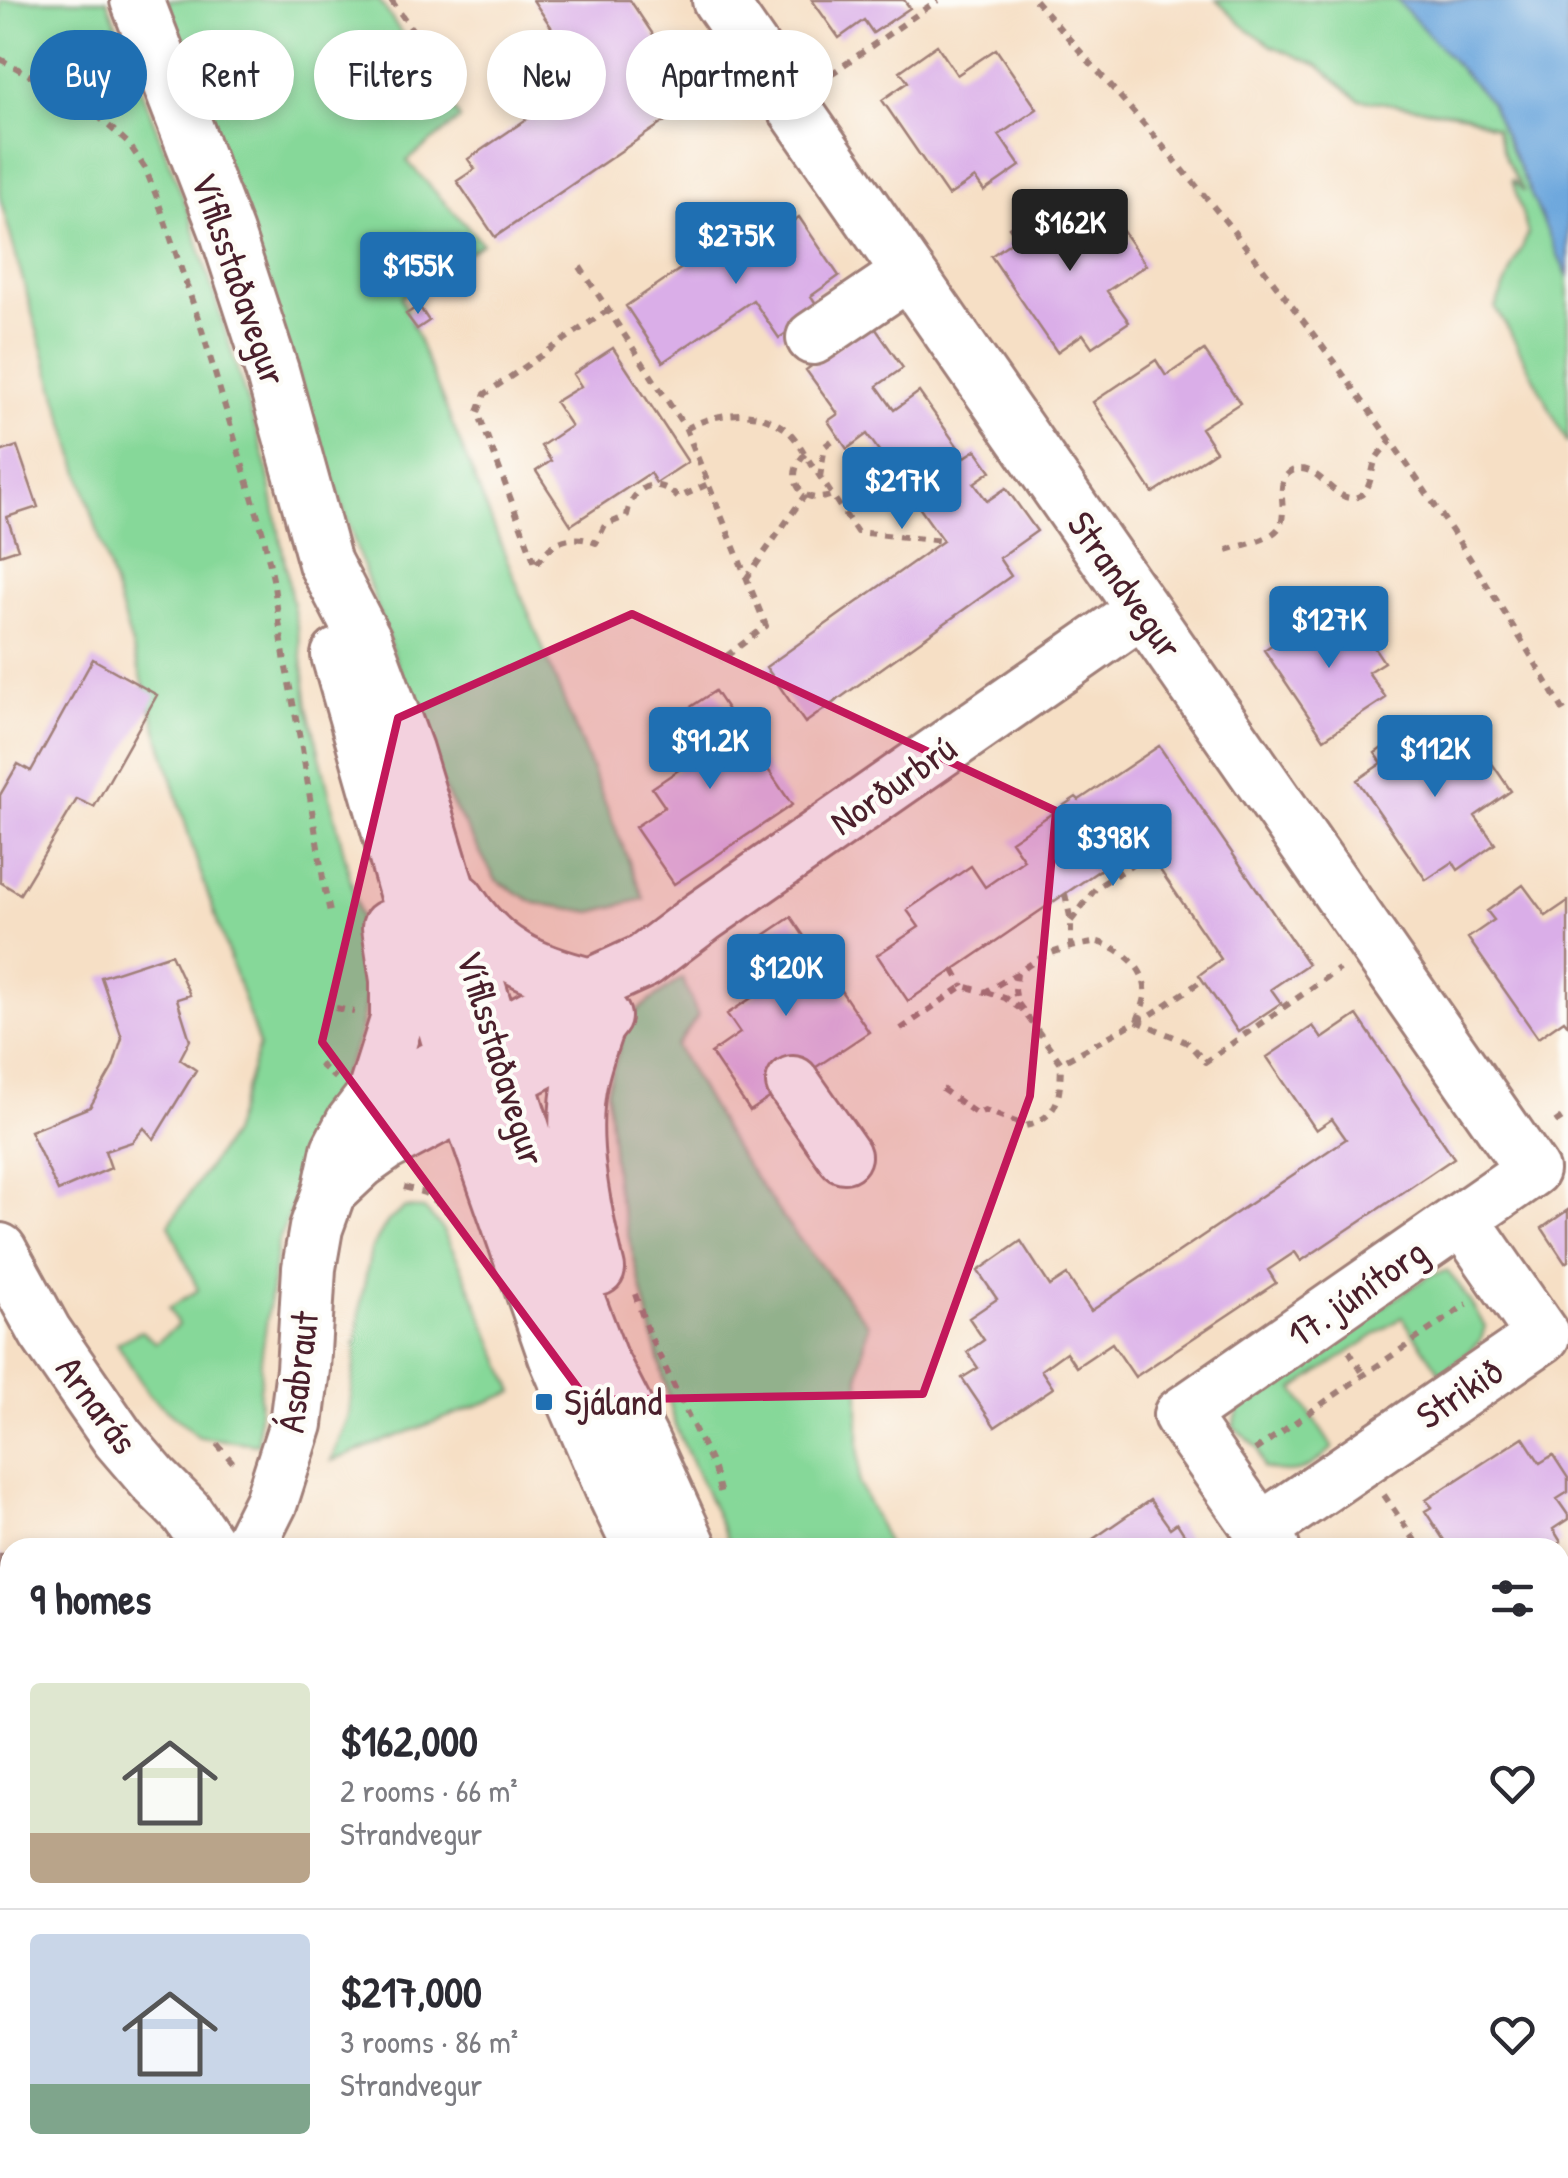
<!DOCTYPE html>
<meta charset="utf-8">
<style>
body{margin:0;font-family:"Patrick Hand",sans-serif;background:#f7f7f7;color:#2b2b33;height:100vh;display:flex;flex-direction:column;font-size:38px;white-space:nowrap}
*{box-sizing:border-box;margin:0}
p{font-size:32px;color:#7c7c81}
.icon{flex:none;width:55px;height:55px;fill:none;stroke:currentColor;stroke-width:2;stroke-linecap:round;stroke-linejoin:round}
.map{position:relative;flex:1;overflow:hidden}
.panel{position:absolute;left:0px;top:1538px;width:1570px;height:642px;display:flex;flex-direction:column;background:#fff;border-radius:30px 30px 0 0;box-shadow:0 5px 15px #0003}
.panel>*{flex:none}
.top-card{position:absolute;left:30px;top:30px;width:1000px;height:90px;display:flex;gap:20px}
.price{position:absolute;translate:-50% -85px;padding:0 22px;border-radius:10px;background:#1f6fb2;color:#fff;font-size:32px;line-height:65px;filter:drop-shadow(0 2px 5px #0008)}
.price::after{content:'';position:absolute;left:50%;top:60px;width:30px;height:22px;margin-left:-15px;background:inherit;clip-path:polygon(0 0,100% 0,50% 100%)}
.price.selected{background:#222;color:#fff}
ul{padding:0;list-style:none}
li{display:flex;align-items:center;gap:30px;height:250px;padding:0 30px}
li+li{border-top:2px solid #e1e1e2}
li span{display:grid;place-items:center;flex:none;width:280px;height:200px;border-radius:10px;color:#555}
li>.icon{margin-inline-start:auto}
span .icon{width:120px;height:120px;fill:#fffc;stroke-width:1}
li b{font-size:42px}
h2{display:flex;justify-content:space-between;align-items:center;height:120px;padding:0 30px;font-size:42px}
.tag{padding:0 35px;border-radius:45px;background:#fff;box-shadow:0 5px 15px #0003;font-size:35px;line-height:90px}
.tag.selected{background:#1f6fb2;color:#fff}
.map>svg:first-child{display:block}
</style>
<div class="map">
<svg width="1568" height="2178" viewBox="0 0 1568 2178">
<rect width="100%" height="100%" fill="#fdfcf7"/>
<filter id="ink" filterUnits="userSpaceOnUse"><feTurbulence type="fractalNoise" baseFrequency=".01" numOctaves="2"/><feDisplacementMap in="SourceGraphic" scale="20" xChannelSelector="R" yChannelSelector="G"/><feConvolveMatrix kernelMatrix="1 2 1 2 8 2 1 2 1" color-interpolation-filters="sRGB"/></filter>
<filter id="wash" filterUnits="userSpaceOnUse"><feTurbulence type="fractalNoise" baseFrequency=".0048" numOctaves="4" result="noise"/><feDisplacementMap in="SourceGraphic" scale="40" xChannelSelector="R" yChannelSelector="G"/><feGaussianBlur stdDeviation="2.25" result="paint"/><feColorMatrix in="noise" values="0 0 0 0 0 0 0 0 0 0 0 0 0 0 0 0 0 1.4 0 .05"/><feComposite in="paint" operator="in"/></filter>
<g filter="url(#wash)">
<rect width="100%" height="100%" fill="#f6dfc5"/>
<!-- green -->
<path fill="#86d899" stroke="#687c62" stroke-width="2.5" d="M0,0H107L189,213L266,463L300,643L308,707L372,967L359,1038L323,1123L278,1243L261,1359L258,1444L199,1437L149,1395L117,1343L141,1331L156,1343L178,1325L169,1308L198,1290L169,1224L231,1134L259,1045L197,862L34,320L0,198Z
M167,0H379L460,119L407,161L482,243L401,297L644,899L592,912L535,903L496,880L434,772Z
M1216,0H1568V444L1509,330L1495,308L1528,234L1512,179L1524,192L1506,159L1496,128L1466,115L1358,99L1318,65L1272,46L1242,25Z
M682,978L698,1016L676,1046L735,1149L788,1225L868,1324L859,1375V1484L889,1547H731L676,1428L615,1182L607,1089L628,1017Z
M405,1208L424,1209L441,1227L460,1264L514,1392L331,1461L349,1415L361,1301L371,1250L388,1221Z
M1447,1271L1459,1285L1485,1326L1481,1340L1442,1375L1402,1317L1294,1389L1333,1448C1307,1470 1297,1478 1263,1468L1258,1448L1233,1426L1240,1406L1259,1388L1431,1275Z
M10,1614V1670L0,1675V1620Z"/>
<!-- water -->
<path fill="#6da7dd" stroke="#5c6384" stroke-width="2.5" d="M1397,0H1568V278L1490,102Z"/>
<g id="blocks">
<!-- building -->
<path fill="#daaee8" d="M533,0H630L680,75L654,92L671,117L495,237L457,181L475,169L468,159L586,79Z
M812,0H904L910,8L873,33L864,20L839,38Z
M937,45L957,75L996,49L1037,109L999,135L1020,166L984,191L975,178L948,196L882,100L908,82L900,71Z
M1045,202L1066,232L1105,205L1146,265L1107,291L1129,322L1092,347L1083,334L1057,352L991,256L1017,238L1009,227Z
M799,217L839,276L811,296L820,310L779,338L753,300L663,362L626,306L749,222L763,242Z
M419,306L429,321L417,329L406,314Z
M871,322L903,368L877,386L894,410L919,392L965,457L976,450L991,471L974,483L987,501L1006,488L1037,531L999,558L1011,576L805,723L766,667L943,541L867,434L847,449L828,421L838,414L806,370Z
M613,348L688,462L656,483L650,473L571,525L536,471L551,461L541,446L571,426L555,402L581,386L573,374Z
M1204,350L1240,403L1201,428L1216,451L1153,493L1093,402L1156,360L1166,376Z
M17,446L38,507L7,517L18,549L0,555V452Z
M1320,613L1330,628L1352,614L1384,662L1368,672L1386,698L1324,739L1264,650Z
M93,659L157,695L94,807L77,799L20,894L0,882V795L18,764L31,771Z
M715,691L792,805L674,884L635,827L665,807L652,788L680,769L666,747L686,734L675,717Z
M1412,727L1434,759L1471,733L1511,791L1475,816L1495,844L1458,870L1453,862L1426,880L1357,780L1382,763L1375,753Z
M1159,746L1308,964L1271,989L1281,1003L1238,1032L1199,975L1221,959L1141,842L908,1001L877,955L919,927L907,910L971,866L985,887L1024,860L1011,841L1076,797L1079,800Z
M1523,885L1546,916L1568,901V1025L1564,1020L1538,1038L1468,938L1494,920L1487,911Z
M791,917L869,1032L750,1111L711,1053L740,1033L727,1014L756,995L741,974L762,960L751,944Z
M171,954L190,995L177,999L190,1040L180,1059L196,1070L154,1139L144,1128L132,1142L105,1151L111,1168L58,1191L30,1131L90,1107L113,1067L122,1038L101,977Z
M1357,1015L1454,1158L1301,1261L1295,1252L1268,1270L1276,1283L1135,1377L1112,1343L1076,1367L1066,1352L1041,1370L1053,1388L995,1427L962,1378L978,1368L967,1352L984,1340L969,1318L997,1299L978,1271L1021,1241L1050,1286L1067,1275L1091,1311L1346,1139L1332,1119L1316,1130L1267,1057L1313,1026L1322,1039Z
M1568,1210V1261L1565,1263L1542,1228Z
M1523,1437L1540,1463L1553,1455L1568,1478V1492L1557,1499L1568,1515V1519L1553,1529L1561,1542L1553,1548H1449L1425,1511L1432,1507L1426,1500Z
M1150,1500L1170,1528L1177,1523L1193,1548H1080Z
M0,1554H3L6,1610L0,1611Z
M1560,1559L1568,1571V1695L1563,1687L1560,1688Z
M1560,2069L1568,2081V2112L1560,2117Z
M1560,2121L1568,2133V2140L1560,2146Z
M103,2170H287L288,2178H75L74,2174Z
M1326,2170H1526L1514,2178H1315Z"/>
</g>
</g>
<g filter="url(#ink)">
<use href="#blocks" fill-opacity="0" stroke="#a07f78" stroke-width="2.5"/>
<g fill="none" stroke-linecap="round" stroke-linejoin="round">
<!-- minor casing -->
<g stroke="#a07f78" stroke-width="58">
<path id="minor" d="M137,0L227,233L272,371L325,563L365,640L406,750L445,879L570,1279L600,1358L642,1440L691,1548
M719,0L1532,1170L1180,1415L1273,1548
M813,338L909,273
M338,655L466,1102L555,1356L610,1485L640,1548
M458,900C491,953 533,971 591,985
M597,1026C591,1043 585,1060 581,1078C568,1136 584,1213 598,1269
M793,1083L844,1156
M373,1096L397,1020V980L389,927
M329,1192L361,1162L385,1145L558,1053L597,1026L604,1017
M0,1250L45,1332L118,1438L154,1480L186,1512L211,1548
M1260,1530L1543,1336L1463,1220
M248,1548L271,1502L296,1424L303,1369L309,1268L316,1228L329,1192L338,1150L352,1123L373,1096L452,1060L591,985L644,961L702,917L1143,610
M0,1755L10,1750
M1560,1959L1568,1971
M975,2170L980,2178
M1037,2170L1042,2178
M449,2178L471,2170"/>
</g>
<!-- path -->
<path stroke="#a07f78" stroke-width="6" stroke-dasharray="8 8" stroke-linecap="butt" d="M391,0L433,59
M1035,0C1117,93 1200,186 1275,284C1382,422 1480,567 1568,718
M0,59L49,86L100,118L129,144L145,168L156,195L201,327L263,533L273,579L285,663L302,748L325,891L331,916
M831,74L938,0
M580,267L686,429L766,626L720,661
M608,310L485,394L478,412L536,566C549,542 570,532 596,543L605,525L627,516C631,487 656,474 678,498L708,484
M686,429C718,411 760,406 790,433C799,442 805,455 812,465C827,487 842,510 857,532L943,541
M805,454C782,477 802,508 832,495
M820,477L825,446L838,436
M1227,550C1242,545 1268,541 1278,529C1291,513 1271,482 1292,471C1319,458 1336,511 1361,495C1372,488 1371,470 1376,459C1379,453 1386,447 1391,441
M746,579L805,495
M1065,894L1071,921V947
M1071,921L1096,888L1149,853
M1098,942C1121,948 1148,968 1145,996C1144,1004 1140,1013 1137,1021L1061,1063L1017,1002L1015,990L1017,974C1045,951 1064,948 1098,942Z
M954,970L963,986
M986,992L1005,998L1019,1008
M336,1008L354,1012
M1137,1021L1188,1043L1205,1062L1339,969
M1137,1021L1149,1016L1203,980
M901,1029L963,986L985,992L1016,974
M319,1064L335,1078
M942,1089L977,1114L985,1110L1026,1126C1061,1116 1060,1094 1061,1063
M1556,1118L1558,1121L1568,1114
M404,1187L425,1193L456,1219
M635,1294L648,1332L714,1469L722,1498
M1349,1351L1364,1375
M217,1444L236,1466
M1255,1450L1467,1304
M1384,1495L1420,1548
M1560,1750L1566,1758
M1560,1762L1566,1758L1568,1761
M0,2130L11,2178"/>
<!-- minor -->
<use href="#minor" stroke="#fff" stroke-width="52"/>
</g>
</g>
<!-- marked area -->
<path fill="#c2185b" fill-opacity="0.2" stroke="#c2185b" stroke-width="8" stroke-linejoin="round" d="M632,614L1056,811L1030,1096L923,1394L587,1400L322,1042L398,718Z"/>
<!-- markers -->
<rect fill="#1f6fb2" stroke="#fdfcf7" stroke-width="4" x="534" y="1392" width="20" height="20" rx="5"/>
<g text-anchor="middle" stroke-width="9" stroke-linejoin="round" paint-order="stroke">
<!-- street labels -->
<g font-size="38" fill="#4a1f2b" stroke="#fdfcf7">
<text transform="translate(239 279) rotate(71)" y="13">Vífilsstaðavegur</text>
<text transform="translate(1125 585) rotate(55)" y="13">Strandvegur</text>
<text transform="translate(893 785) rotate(-35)" y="13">Norðurbrú</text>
<text transform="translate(501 1058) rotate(73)" y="13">Vífilsstaðavegur</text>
<text transform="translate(1357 1293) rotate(-35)" y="13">17. júnítorg</text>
<text transform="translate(298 1372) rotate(-83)" y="13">Ásabraut</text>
<text transform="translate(1460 1393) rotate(-34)" y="13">Strikið</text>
<text transform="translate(97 1405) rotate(54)" y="13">Arnarás</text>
</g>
<!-- poi labels -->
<g font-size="38" fill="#4a1f2b" stroke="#fdfcf7" text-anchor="start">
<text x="564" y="1415">Sjáland</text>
</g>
</g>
</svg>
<b class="price selected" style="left:1070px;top:274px">$162K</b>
<b class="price" style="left:736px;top:287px">$275K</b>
<b class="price" style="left:418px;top:317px">$155K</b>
<b class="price" style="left:902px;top:532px">$217K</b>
<b class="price" style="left:1329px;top:671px">$127K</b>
<b class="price" style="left:710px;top:792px">$91.2K</b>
<b class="price" style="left:1435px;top:800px">$112K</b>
<b class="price" style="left:1113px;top:889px">$398K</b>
<b class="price" style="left:786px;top:1019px">$120K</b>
<div class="top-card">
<a class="tag selected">Buy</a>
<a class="tag">Rent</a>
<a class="tag">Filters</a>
<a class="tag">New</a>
<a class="tag">Apartment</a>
</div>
<section class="panel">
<h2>9 homes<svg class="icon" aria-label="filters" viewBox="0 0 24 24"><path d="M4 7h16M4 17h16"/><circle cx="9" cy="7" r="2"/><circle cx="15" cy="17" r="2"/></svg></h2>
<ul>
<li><span style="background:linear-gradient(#dfe7d0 75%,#b9a48a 0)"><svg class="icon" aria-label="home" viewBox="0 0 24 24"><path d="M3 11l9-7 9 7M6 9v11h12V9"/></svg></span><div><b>$162,000</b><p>2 rooms · 66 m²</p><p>Strandvegur</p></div><svg class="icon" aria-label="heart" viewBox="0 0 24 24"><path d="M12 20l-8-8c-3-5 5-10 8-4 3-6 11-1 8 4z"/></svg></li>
<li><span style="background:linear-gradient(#c9d6e8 75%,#7fa58c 0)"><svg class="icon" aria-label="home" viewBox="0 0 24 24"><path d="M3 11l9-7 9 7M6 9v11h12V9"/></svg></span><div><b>$217,000</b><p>3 rooms · 86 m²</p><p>Strandvegur</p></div><svg class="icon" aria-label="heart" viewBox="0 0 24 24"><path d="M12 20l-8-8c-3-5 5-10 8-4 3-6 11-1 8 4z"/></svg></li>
</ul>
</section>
</div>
